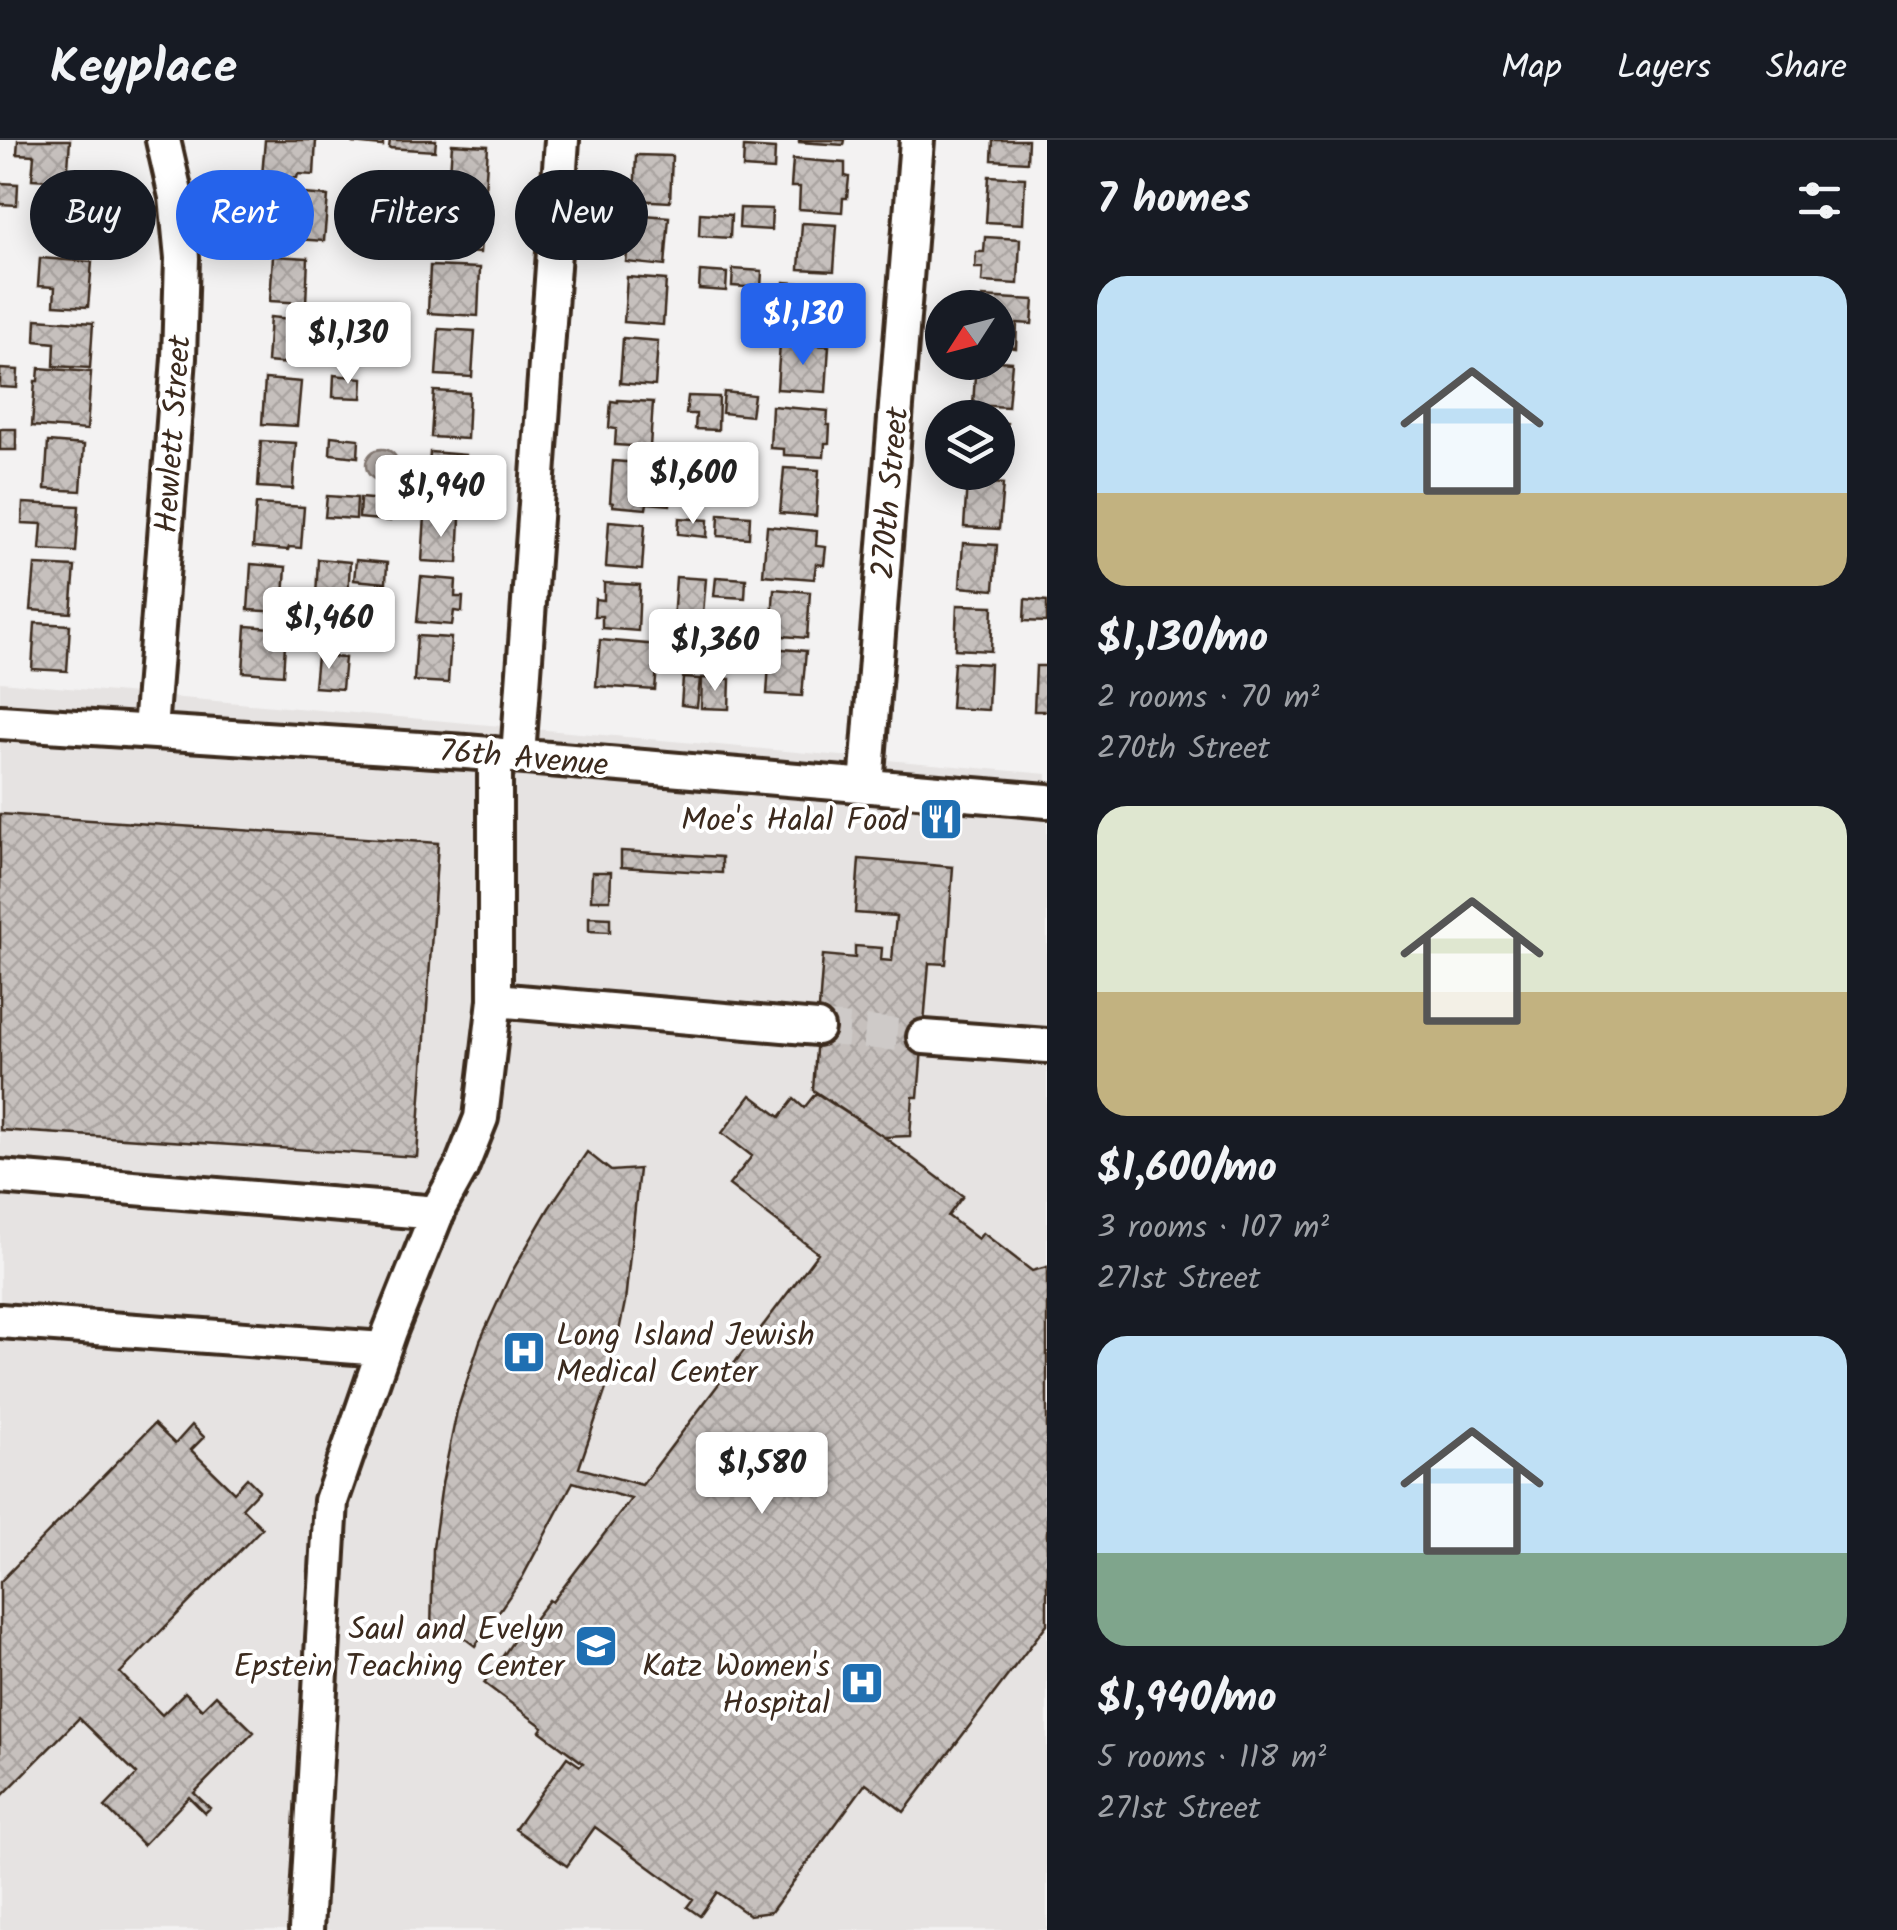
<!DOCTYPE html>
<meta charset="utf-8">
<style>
body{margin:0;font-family:Kalam,sans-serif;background:#20242c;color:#f1f3f6;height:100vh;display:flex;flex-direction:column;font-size:38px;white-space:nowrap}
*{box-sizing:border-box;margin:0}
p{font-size:32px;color:#9ea1a6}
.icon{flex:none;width:55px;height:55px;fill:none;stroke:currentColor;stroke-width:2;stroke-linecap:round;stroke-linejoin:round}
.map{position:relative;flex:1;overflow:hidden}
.side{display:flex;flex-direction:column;background:#171b24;width:850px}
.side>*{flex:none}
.hud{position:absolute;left:30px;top:30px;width:865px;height:90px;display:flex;gap:20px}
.needle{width:65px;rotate:234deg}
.tools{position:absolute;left:925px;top:150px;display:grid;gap:20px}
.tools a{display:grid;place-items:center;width:90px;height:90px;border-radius:50%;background:#171b24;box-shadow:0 5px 25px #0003;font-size:50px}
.price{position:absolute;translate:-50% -85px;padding:0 22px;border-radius:10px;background:#fff;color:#222;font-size:32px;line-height:65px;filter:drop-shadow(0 2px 5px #0008)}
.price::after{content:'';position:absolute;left:50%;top:60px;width:30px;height:22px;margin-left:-15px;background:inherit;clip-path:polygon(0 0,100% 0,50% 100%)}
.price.current{background:#2563eb;color:#fff}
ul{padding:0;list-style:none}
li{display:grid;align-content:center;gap:20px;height:530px;padding:0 50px}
li span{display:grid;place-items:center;height:310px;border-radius:30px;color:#555}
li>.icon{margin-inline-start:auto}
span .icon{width:180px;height:180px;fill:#fffc;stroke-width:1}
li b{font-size:42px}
h2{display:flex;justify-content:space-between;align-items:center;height:120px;padding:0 50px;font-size:42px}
.tag{padding:0 35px;border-radius:45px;background:#171b24;box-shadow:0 5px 25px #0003;font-size:35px;line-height:90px}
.tag.current{background:#2563eb;color:#fff}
header{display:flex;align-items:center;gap:60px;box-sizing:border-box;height:140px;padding:0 50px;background:#171b24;border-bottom:2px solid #363941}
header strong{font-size:48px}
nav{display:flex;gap:55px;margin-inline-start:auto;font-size:35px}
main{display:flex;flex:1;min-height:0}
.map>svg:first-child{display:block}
</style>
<header>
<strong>Keyplace</strong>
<nav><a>Map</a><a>Layers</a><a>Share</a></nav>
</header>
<main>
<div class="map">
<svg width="1047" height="1790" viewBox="0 0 1047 1790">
<defs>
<pattern id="water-ripples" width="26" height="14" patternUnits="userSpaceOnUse" patternTransform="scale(2.5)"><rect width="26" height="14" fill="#b2aba7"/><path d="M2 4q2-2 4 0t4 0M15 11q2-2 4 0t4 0" fill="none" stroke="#928b87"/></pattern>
<pattern id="building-cross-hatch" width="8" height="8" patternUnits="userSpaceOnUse" patternTransform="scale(2.5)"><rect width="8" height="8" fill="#c6c0bd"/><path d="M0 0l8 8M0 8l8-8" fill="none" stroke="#aba5a2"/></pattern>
</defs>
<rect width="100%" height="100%" fill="#f3f2f2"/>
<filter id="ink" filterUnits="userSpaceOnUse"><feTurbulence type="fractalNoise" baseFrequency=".01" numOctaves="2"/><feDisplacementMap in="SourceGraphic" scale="20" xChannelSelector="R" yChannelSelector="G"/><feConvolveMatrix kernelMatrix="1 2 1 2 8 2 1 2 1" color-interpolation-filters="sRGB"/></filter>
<g filter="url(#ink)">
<!-- built -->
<path fill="#e6e3e2" d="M0,542L1047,634V1790H0Z"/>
<!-- water -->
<path fill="url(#water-ripples)" stroke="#827770" stroke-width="2.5" d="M366 325a16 16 0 1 1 32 0a16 16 0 1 1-32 0Z"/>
<!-- building -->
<path fill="url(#building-cross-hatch)" stroke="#3b2a1e" stroke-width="2.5" d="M18,0H70L67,41L32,39L34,15L17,14Z
M265,0H316L314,35L298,34L297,38L262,36Z
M353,0H383V6L353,3Z
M390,0H436L435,11L389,8Z
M799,0H845L844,5L799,2Z
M993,0H1028L1027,22L992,20Z
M452,4L488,6L485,51L449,49Z
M744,7L775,9L774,30L743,28Z
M636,15L672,16L670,62L634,60Z
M793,19L845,23V36L849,37L847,58H843L842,72L799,69L800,47H791Z
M989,36L1025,38L1023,84L986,82Z
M0,43L18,44L17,65L0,64Z
M383,49L415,51L413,72L382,70Z
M266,51L328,56L324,101L268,97L270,67H265Z
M50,55L85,58L82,104L47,101Z
M424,65L483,68L480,113L444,111L445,99L422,98Z
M740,68L772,69L771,90L739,88Z
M700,73L731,75L730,98L699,96Z
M631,74L669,77L665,126L626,122Z
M802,83L837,85L834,131L799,129Z
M985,97L1020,99L1018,144L982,142L983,128H975L976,112H984Z
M273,116L308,118L306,163L270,161Z
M40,118L92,122L88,167L54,165L55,147L38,146Z
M430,126L480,128L478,176L428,173Z
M733,129L762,131L761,148L732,146Z
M700,131L727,133L726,151L699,149Z
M627,137L666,140L663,185L624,182Z
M784,142L837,146L836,159H840L838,182H834L833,194L789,190L791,172L781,171Z
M982,157L1034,160L1032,184L1017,183L1016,208L998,206V168H982Z
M338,172L369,173L368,198L337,196Z
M270,177L322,182L321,201L304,200L302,225L267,222Z
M36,179L93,183L90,228L54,226L55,203L35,201Z
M439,189L475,191L472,237L436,235Z
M623,198L658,201L655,246L620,243Z
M780,203L829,206L826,252L777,249Z
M998,221L1012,222L1008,267L973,265L976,222H998Z
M39,228L91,232L87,290L32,286L35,241H38Z
M0,229L18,230L17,248L0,247Z
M334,235L363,238L362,258L333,257Z
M265,239L301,242L297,286L262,284Z
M434,251L469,253L467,299L431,297Z
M724,252L754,255L751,276L722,273Z
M688,256L719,257L718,290L695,289L696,274H686Z
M618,260L653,262L650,307L615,305L616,289L609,288L611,261L618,262Z
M772,266L828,271L827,285H830L829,303H825L824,317L784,315V309L770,308Z
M998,282L1007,283L1004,328H998Z
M0,289H16V310H0Z
M331,296L359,299L358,317L330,314Z
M261,301L296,303L293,349L258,347Z
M48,302L84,305L81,351L45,349Z
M430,312L465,315L463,361L427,359Z
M613,321L651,324L650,329L673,330L670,365L647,363L646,369L613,366V363L610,362Z
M784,328L819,330L816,376L780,373Z
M967,341L1003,344L999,389L964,387Z
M327,356L357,358L356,379L325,377Z
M360,358L392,361L390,381L359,378Z
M23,363L79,366L76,412L40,410L42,384L22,383Z
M256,364L304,367L301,408L289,407L288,410L253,407Z
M719,374L750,376L749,398L718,396Z
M425,376L460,378L458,423L422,421Z
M679,378L708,380L707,397L678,394Z
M609,381L645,384L642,430L606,427Z
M767,386L817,391L816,406L826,407L824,425L816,424L814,439L763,435Z
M963,403L997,405L994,450L960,447Z
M318,419L350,422L348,458L316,456Z
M356,420L387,423L386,443L354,440Z
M251,424L286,427L283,472L248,470Z
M35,425L75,427L71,473L31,470Z
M421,437L456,440L455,457H463L462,472L454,471L452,485L417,482Z
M676,437L706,439L702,485L673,482Z
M716,437L746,439L745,458L714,456Z
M604,443L640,445L638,491L602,488V476H594L595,459L604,460Z
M774,449L810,452L807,498L771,495Z
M1025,459L1047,461V482L1024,481Z
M957,465L993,466L991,511L955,509Z
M35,483L70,485L67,531L32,529Z
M246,486L286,489L283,535L243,532Z
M417,496L451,498L448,543L414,541Z
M600,500L659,505L655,550L596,546Z
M770,508L806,511L802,556L767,554Z
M317,516L345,518L342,549L314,547Z
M954,522L990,524L988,570L951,568Z
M1036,526H1047V571H1034Z
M683,538L700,539L697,567L681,565Z
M702,538L730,539L729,569L701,568Z
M0,674L438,703L417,1017L0,990Z
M621,711L722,717V733L621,727Z
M859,719L953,727L946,824L929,823L918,957H913L910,996L884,997L813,950L823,815L855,818V806L882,808L881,820L892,821L896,776L855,773Z
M592,732H611L610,760H591Z
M589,777L610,778V792L589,791Z
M816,953L884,997L963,1056L948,1076L978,1099L983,1093L1032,1131L1047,1127V1484L904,1672L866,1643L771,1772L749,1775L717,1752L700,1776L687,1767L693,1759L595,1687L567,1726L515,1689L567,1617L580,1626L583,1623L540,1591L543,1587L484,1543L528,1480L531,1483L549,1460L552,1462L631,1359L573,1342L522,1438L475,1506L455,1491L431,1493L433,1408L442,1344L457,1271L480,1201L510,1135L549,1068L587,1012L611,1031L639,1029L625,1162L609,1240L579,1328L642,1345L818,1113L729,1045L752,1016L722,993L751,955L780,977L794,959L804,968Z
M154,1284L175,1304L192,1285L204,1297L191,1310L234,1352L247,1338L259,1350L242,1368L262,1388L120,1533L162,1575L185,1552L202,1569L216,1555L254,1592L194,1653L210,1668L205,1673L189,1657L143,1705L105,1667L137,1634L79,1578L0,1658V1442Z"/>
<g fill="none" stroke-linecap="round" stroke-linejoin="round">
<!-- minor-tunnel -->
<path stroke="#cecac8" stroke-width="32" stroke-dasharray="32 16" stroke-linecap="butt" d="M817,888L924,897"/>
<!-- minor casing -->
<g stroke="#3b2a1e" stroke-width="40">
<path id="minor" d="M0,582L466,612L1047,661
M150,590L179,218L182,118L176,57L163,0
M518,616L562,0
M866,646L917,0
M495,860L817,888
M924,897L1047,906
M0,1037L438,1073
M0,1181L383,1209
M306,1790L331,1361L390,1191L440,1066L461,1028L481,978L495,860V614"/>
</g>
<!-- minor -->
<use href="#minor" stroke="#fff" stroke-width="32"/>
</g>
</g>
<!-- icons -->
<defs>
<g id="restaurant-square" transform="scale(2.25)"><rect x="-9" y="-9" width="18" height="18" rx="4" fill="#1f6fb2" stroke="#fff"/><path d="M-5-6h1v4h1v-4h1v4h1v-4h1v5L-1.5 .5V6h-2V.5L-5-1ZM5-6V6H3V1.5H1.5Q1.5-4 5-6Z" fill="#fff"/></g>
<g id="hospital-square" transform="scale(2.25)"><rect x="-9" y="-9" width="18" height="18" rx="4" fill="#1f6fb2" stroke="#fff"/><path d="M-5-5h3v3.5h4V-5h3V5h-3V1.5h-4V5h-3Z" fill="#fff"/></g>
<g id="school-square" transform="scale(2.25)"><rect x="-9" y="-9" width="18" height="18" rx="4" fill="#1f6fb2" stroke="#fff"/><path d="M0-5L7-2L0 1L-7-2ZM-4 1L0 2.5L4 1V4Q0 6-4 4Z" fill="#fff"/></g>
</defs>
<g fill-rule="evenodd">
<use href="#restaurant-square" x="941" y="679"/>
<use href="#hospital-square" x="524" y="1212"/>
<use href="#school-square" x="596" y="1506"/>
<use href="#hospital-square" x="862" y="1543"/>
</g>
<g text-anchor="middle" stroke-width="8" stroke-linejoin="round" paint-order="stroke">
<!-- street labels -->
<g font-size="32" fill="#3b2a1e" stroke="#fff">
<text transform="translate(172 294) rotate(-86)" y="11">Hewlett Street</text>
<text transform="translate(889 353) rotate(-85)" y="11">270th Street</text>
<text transform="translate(524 617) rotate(5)" y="11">76th Avenue</text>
</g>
<!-- poi labels -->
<g font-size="32" fill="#3b2a1e" stroke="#fff" text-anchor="end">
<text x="908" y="690">Moe's Halal Food</text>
<text x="556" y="1205" text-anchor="start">Long Island Jewish<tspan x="556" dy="37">Medical Center</tspan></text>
<text x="564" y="1499">Saul and Evelyn<tspan x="564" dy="37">Epstein Teaching Center</tspan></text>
<text x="830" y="1536">Katz Women's<tspan x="830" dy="37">Hospital</tspan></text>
</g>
</g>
</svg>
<div class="tools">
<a><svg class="needle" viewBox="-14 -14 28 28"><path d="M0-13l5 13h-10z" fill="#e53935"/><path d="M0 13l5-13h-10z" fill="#9ea1a6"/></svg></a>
<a><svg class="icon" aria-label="layers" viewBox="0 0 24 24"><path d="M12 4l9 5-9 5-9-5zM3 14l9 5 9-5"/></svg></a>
</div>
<b class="price current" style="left:803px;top:228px">$1,130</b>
<b class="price" style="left:348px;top:247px">$1,130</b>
<b class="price" style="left:693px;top:387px">$1,600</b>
<b class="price" style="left:441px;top:400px">$1,940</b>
<b class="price" style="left:329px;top:532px">$1,460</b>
<b class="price" style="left:715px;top:554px">$1,360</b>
<b class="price" style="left:762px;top:1377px">$1,580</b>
<div class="hud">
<a class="tag">Buy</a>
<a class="tag current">Rent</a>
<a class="tag">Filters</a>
<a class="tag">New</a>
</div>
</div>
<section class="side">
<h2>7 homes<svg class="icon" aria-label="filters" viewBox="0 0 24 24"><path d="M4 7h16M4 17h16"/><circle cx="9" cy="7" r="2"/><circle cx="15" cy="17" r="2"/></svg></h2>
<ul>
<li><span style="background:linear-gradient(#bfe0f5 70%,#c2b280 0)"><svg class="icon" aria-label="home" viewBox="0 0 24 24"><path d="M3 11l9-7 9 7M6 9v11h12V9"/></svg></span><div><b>$1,130/mo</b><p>2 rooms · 70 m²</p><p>270th Street</p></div></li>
<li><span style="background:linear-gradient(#dfe7d0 60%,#c2b280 0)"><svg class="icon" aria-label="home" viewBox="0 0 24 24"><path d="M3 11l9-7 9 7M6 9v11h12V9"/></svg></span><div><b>$1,600/mo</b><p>3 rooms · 107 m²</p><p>271st Street</p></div></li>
<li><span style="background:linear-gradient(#bfe0f5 70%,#7fa58c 0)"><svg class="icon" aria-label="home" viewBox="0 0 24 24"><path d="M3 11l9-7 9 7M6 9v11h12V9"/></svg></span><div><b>$1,940/mo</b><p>5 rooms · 118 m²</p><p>271st Street</p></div></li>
</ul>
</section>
</main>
